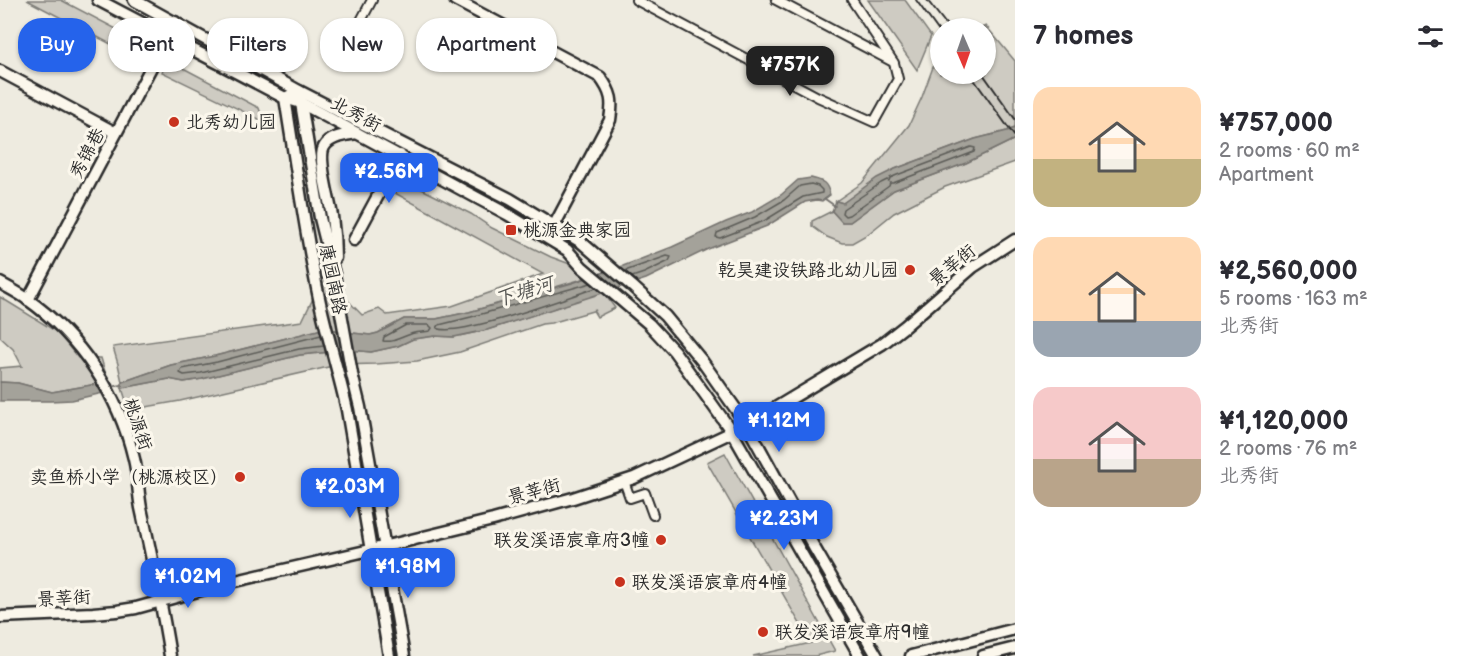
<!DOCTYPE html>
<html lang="en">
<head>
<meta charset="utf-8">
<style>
  body { margin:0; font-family:"Balsamiq Sans","LXGW WenKai TC",sans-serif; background:#f7f7f7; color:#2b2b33; height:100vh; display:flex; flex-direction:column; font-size:22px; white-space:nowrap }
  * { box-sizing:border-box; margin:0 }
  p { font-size:20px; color:#7c7c81 }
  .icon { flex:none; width:33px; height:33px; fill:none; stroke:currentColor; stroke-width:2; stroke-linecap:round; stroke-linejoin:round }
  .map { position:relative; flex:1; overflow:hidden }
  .side { display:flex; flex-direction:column; background:#fff; width:450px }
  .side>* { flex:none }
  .guide { position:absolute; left:18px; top:18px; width:570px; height:54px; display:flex; gap:12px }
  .needle { width:39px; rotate:178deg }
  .tools { position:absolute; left:930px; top:18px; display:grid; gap:12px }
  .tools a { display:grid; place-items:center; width:66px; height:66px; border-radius:50%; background:#fff; box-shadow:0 2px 4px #0004; font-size:30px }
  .price { position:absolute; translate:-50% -51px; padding:0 14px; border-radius:12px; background:#2563eb; color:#fff; font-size:20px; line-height:39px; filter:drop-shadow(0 2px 3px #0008) }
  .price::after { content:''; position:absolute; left:50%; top:36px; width:18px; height:14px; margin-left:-9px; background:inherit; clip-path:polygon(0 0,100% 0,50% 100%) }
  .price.on { background:#222; color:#fff }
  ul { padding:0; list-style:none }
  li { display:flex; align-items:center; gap:18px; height:150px; padding:0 18px }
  li span { display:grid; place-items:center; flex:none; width:168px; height:120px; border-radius:18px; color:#555 }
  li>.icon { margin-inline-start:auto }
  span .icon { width:72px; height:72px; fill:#fffc; stroke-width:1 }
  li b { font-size:26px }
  h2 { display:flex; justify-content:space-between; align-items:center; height:72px; padding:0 18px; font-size:26px }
  .pill { padding:0 21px; border-radius:24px; background:#fff; box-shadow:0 2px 4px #0004; font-size:21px; line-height:54px }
  .pill.on { background:#2563eb; color:#fff }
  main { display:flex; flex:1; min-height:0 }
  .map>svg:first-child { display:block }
  .green { fill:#cecbc2; stroke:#7c7b76; stroke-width:1.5 }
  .water { fill:#a4a29a; stroke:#74726e; stroke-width:1.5 }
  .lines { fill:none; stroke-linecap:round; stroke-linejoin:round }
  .shore { stroke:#5b5b57; stroke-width:1.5 }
  .stream { stroke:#74726e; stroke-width:2 }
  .street-casing { stroke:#2b2b2b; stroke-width:12 }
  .secondary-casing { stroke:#2b2b2b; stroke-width:15 }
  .street { stroke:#fbf7ec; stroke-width:8 }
  .secondary { stroke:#fbf7ec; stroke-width:10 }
  .rail { stroke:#2b2b2b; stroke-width:2 }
  .poi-dot { fill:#c8321e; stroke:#fbf7ec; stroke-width:2 }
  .labels { text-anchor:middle; stroke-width:6; stroke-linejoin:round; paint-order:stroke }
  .street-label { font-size:18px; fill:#2b2b2b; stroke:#fbf7ec }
  .poi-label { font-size:18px; fill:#2b2b2b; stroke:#fbf7ec; text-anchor:start }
  .water-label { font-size:20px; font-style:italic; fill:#555552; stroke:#fbf7ec }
</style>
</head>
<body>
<main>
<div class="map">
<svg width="1015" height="656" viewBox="0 0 1015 656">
  <rect width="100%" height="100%" fill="#eeebe0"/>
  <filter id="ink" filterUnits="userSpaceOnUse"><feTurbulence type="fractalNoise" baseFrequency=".0167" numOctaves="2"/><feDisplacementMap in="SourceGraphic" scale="12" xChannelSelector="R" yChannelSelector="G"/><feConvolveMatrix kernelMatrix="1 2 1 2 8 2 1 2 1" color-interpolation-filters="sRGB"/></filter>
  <g filter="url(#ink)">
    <g class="green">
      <path d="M27 0H61L143 43 147 51 143 61Z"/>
      <path d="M868 0H905L931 36 917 70Z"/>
      <path d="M986 26 1015 61V128L1007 131 975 139 895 169 843 203 836 201 862 183 909 125 922 97 936 59 940 56V74H986V28H981Z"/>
      <path d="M168 60 259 108 263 121 162 72Z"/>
      <path d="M1015 139V162L945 187 894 213 868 234 852 243H842L827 237 812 226V221L832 211 842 222H850L894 190 966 163Z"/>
      <path d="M403 182 410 183 471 214 492 228 551 257 570 264 586 278 469 312 436 319H404L378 333 370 335 344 332 326 328 215 356 171 365 122 382 118 364 113 347 302 321 324 276 362 315 379 309 387 315 452 306 543 274 393 192 398 184Z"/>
      <path d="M603 292 615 308 597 317 594 312 596 310 551 323 542 324 460 352 417 361 376 364 337 365 180 401 129 410 122 388 169 379 184 382 202 379 300 355 351 350 371 352 398 346 413 339 435 336 454 337 487 330Z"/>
      <path d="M0 297 57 332 78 358H101L108 382 52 392 18 383 0 382V368L22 366 13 349 0 337Z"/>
      <path d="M725 453 835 651 815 656H753L811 643 707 462Z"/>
    </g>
    <g class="water">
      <path d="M1015 128V139L966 163 894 190 850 222H842L832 211 836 201 843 203 877 178 895 169 975 139 1007 131Z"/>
      <path d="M811 178C823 181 827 182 830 195L822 201 817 200 805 202 767 226 708 249 646 279 487 330 454 337 435 336 413 339 398 346 371 352 351 350 300 355 202 379 184 382 169 379 122 388V382L171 365 215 356 326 328 344 332 370 335 378 333 404 319H436L469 312 572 283 623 266 672 247 726 222 752 212 781 195 798 180Z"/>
      <path d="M0 382 18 383 52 392 108 382 112 391 72 400 50 401H0Z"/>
    </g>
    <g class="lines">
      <g class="shore">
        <path d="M971 147 975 148 974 152 893 183H890L889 186 849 215 845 216 842 213 843 209 881 183 887 180 889 181 890 178 897 175Z"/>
        <path d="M811 184 818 186 822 190V193L803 197 764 221 720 238 716 237 717 233 755 217 784 200 800 186Z"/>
        <path d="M625 271 667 256 671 257 669 261 644 273 632 277"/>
        <path d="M591 283 471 317 439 325 437 328C456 339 570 296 596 288"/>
        <path d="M406 325H429L432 328 430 331C425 332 419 332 414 333 403 336 394 343 383 341L384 337Z"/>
        <path d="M321 335 217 362 182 369 180 373 184 375 201 373 299 349 324 346"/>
      </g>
      <g class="stream">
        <path d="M825 199 835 206"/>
        <path d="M110 387 122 385"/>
      </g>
      <defs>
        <g id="street">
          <path d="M636 0 818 97 874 122 898 79 894 63 852 0"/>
          <path d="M776 0 893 62"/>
          <path d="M341 58 372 0"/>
          <path d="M624 481 630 498 645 493 653 515"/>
        </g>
        <g id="secondary">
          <path d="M98 0 285 98 301 103 507 214 567 250 582 267 649 324 674 351 732 432 860 656"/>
          <path d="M134 0 299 91 510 199 581 242 632 286 665 316 702 361 747 425 815 549 877 656"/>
          <path d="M455 0 600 77C612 93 613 101 610 120L554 226"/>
          <path d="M0 71 116 133"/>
          <path d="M354 240 400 155"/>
          <path d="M335 258C335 244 334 230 332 216 330 201 317 159 324 147 330 136 346 135 357 133"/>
          <path d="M0 283C9 288 19 293 27 299 81 337 119 395 134 459 138 475 138 492 141 508 152 558 162 606 170 656"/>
          <path d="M28 300 175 22"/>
          <path d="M0 617 93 613 117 611 136 608 227 583 370 550 493 520 573 498 634 478 747 425 882 344 905 326 973 267 1015 240"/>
          <path d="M389 656 347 410C339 373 327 336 319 298 305 232 296 165 285 98L299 91 320 218 334 274 352 374 360 407 404 656"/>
          <path d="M911 656 1015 629"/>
          <path d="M983 656 1015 648"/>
        </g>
      </defs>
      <use href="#street" class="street-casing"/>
      <use href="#secondary" class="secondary-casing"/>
      <use href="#street" class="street"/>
      <use href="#secondary" class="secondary"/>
      <g class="rail">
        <path d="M916 0 940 33"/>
        <path d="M927 0 949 28"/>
        <path d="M970 74 1015 137"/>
        <path d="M983 74 1015 119"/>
      </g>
    </g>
  </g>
  <g class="poi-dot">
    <circle cx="174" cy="122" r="6"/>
    <rect x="505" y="224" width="12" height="12" rx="3"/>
    <circle cx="910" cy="270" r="6"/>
    <circle cx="240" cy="477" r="6"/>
    <circle cx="661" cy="540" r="6"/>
    <circle cx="620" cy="582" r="6"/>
    <circle cx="763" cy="632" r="6"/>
  </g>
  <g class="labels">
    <g class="street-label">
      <text transform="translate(356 114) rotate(28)" y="6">北秀街</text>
      <text transform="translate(87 153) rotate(-62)" y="6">秀锦巷</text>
      <text transform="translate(952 265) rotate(-39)" y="6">景莘街</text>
      <text transform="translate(333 279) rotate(78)" y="6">康园南路</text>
      <text transform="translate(138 424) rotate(71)" y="6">桃源街</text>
      <text transform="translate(534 491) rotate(-15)" y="6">景莘街</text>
      <text transform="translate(64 598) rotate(-3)" y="6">景莘街</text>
    </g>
    <g class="poi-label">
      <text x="186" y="128">北秀幼儿园</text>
      <text x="523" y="236">桃源金典家园</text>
      <text x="898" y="276" text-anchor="end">乾昊建设铁路北幼儿园</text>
      <text x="228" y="483" text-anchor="end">卖鱼桥小学（桃源校区）</text>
      <text x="649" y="546" text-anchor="end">联发溪语宸章府3幢</text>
      <text x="632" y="588">联发溪语宸章府4幢</text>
      <text x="775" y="638">联发溪语宸章府9幢</text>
    </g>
    <g class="water-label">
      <text transform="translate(524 291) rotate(-17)" y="7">下塘河</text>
    </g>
  </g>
</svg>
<div class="tools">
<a><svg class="needle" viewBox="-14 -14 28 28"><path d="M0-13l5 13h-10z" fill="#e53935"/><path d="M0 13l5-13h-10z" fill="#7c7c81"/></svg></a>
</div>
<b class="price on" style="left:790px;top:97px">¥757K</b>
<b class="price" style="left:389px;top:204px">¥2.56M</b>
<b class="price" style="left:779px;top:453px">¥1.12M</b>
<b class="price" style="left:350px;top:519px">¥2.03M</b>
<b class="price" style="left:784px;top:551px">¥2.23M</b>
<b class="price" style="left:408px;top:599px">¥1.98M</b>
<b class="price" style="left:188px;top:609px">¥1.02M</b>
<div class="guide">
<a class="pill on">Buy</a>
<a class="pill">Rent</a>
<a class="pill">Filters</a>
<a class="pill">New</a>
<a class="pill">Apartment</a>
</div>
</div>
<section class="side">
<h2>7 homes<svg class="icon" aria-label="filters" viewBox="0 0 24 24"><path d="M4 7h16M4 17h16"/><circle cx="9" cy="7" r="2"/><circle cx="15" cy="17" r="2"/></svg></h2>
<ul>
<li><span style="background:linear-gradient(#ffd9b3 60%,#c2b280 0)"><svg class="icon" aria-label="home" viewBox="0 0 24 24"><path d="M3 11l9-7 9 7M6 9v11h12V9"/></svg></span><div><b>¥757,000</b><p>2 rooms · 60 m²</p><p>Apartment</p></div></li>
<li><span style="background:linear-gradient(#ffd9b3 70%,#9aa5b1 0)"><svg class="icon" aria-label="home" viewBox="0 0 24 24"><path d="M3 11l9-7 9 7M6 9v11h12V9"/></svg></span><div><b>¥2,560,000</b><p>5 rooms · 163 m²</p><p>北秀街</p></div></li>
<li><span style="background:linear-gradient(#f6c9c9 60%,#b9a48a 0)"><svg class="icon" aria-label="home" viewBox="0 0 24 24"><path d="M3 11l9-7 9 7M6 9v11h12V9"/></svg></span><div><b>¥1,120,000</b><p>2 rooms · 76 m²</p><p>北秀街</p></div></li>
</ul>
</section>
</main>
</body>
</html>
